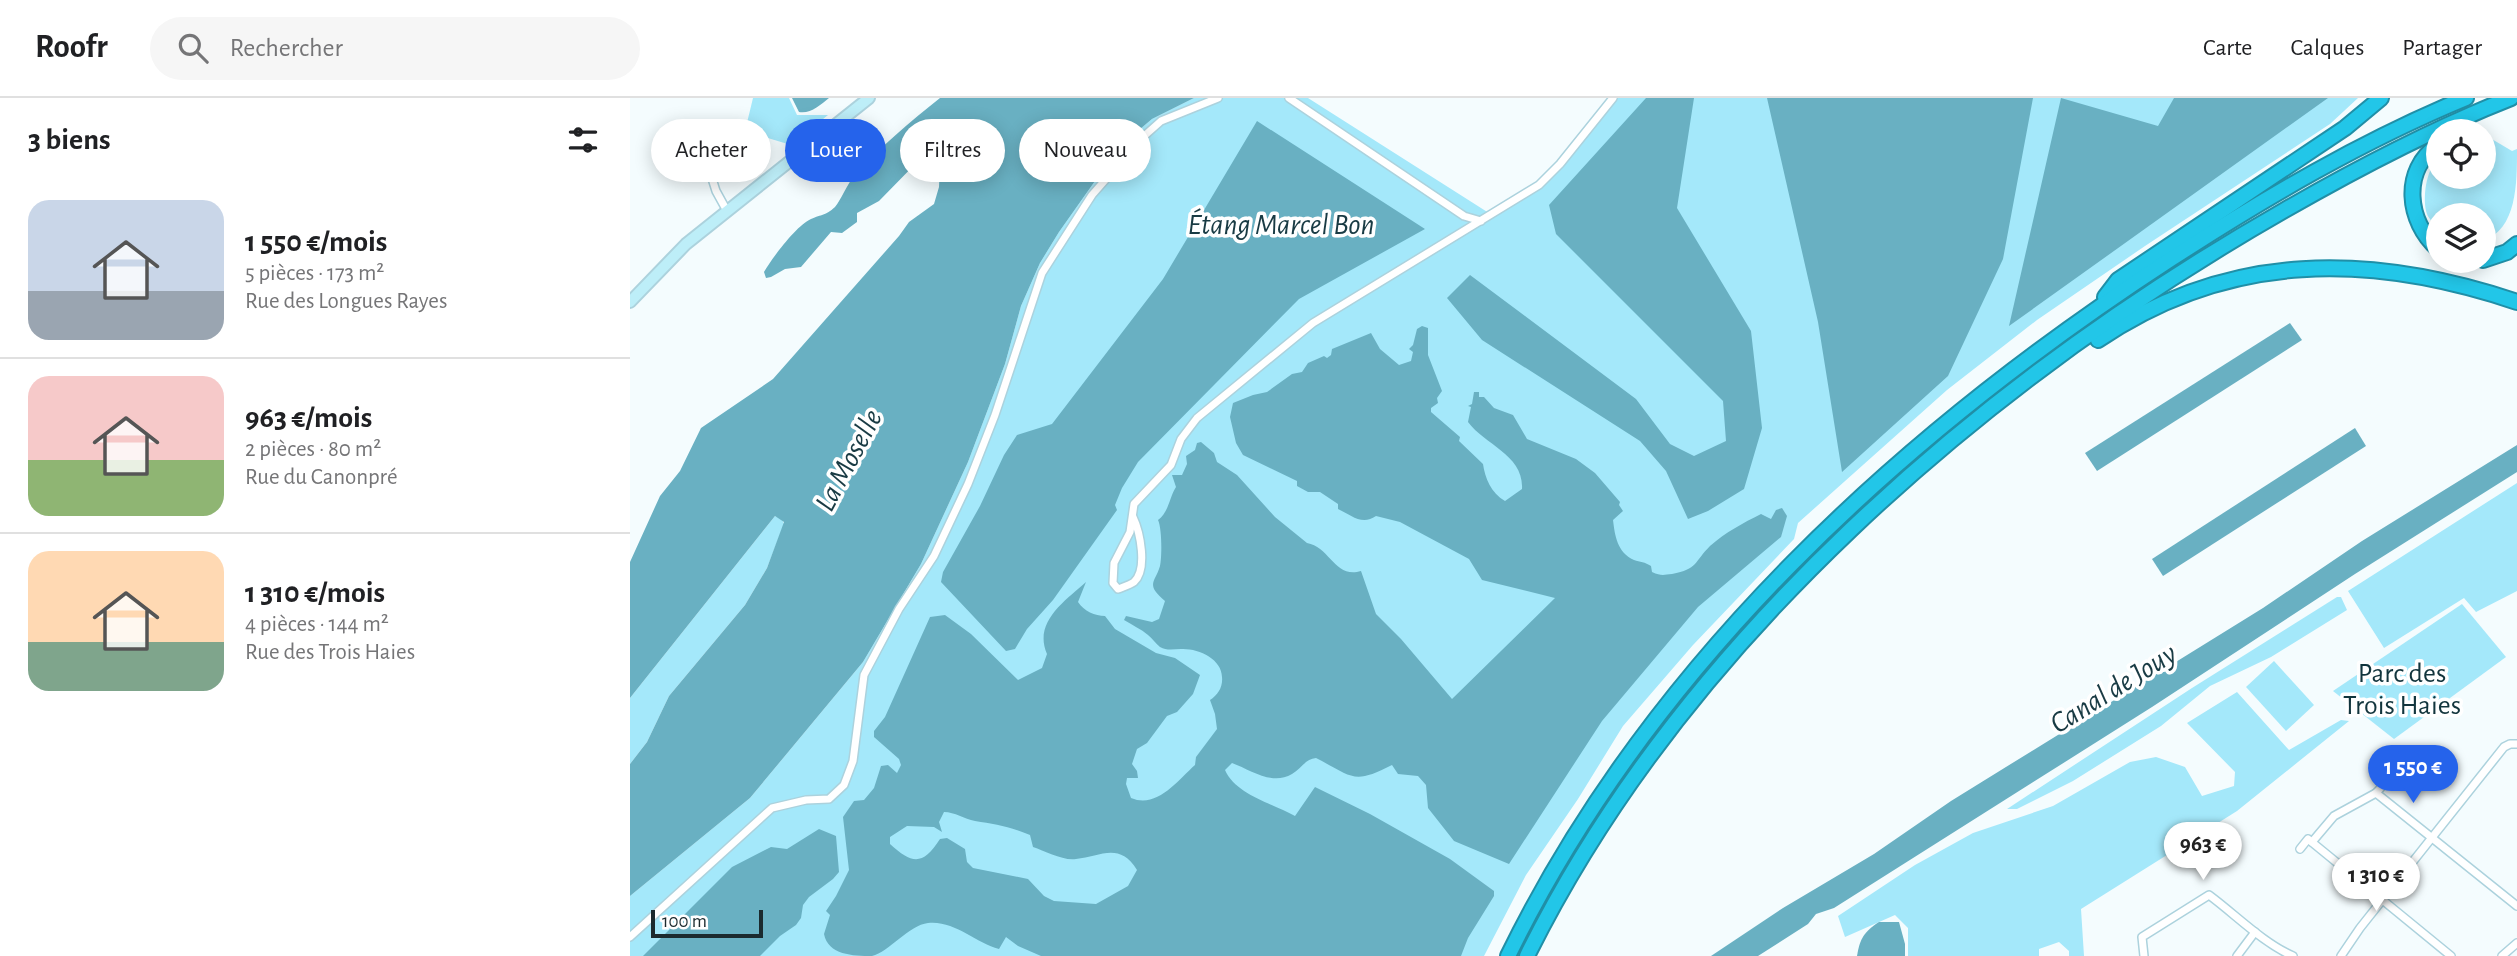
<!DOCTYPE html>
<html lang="fr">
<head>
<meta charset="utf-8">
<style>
  body { margin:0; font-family:"Alegreya Sans",sans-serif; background:#f6f6f6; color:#202124; height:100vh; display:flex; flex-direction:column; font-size:26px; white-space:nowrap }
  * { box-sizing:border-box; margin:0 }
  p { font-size:23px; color:#757577 }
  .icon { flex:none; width:38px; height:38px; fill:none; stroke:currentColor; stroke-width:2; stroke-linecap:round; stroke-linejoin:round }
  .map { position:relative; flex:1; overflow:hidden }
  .side { display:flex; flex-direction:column; background:#fff; width:630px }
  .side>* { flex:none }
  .hud { position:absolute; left:21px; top:21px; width:665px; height:63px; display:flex; gap:14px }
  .tools { position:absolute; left:1796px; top:21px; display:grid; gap:14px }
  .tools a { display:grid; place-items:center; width:70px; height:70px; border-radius:50%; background:#fff; box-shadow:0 4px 18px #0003; font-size:35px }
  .scale { position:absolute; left:21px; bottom:18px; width:112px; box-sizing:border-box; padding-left:7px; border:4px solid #1b2a2e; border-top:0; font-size:19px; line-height:24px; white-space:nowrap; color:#1b2a2e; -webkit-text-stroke:5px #fff; paint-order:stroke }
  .price { position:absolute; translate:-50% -60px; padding:0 16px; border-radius:24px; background:#fff; color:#222; font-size:23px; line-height:46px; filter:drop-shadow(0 2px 4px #0008) }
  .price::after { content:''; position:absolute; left:50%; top:42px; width:21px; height:16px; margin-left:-10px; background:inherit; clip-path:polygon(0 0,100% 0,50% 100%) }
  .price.on { background:#2563eb; color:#fff }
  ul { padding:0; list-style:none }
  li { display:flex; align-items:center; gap:21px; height:175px; padding:0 28px }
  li+li { border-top:2px solid #e0e0e0 }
  li span { display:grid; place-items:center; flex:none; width:196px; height:140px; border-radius:21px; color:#555 }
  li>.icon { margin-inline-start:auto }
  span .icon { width:84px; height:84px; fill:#fffc; stroke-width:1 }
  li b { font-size:30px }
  h2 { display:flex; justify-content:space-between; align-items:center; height:84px; padding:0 28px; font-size:30px }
  .chip { padding:0 24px; border-radius:32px; background:#fff; box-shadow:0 4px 18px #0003; font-size:24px; line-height:63px }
  .chip.on { background:#2563eb; color:#fff }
  header { display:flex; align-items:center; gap:42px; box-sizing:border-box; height:98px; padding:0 35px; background:#fff; border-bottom:2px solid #e0e0e0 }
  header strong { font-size:33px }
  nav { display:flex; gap:38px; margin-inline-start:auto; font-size:24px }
  .search { width:490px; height:63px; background:#f6f6f6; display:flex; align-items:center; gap:18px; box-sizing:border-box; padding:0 24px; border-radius:38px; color:#757577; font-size:26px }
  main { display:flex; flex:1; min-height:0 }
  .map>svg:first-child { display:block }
  .green { fill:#a4e8fa }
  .water { fill:#69b0c2; fill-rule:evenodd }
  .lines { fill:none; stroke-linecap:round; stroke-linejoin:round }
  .minor-casing { stroke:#acd2dd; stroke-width:10 }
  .secondary-casing { stroke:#acd2dd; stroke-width:14 }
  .motorway-casing { stroke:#208fa7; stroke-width:18 }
  .minor { stroke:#fff; stroke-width:7 }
  .secondary { stroke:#bdeef8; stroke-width:10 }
  .motorway { stroke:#22c6e8; stroke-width:14 }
  .labels { text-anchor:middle; stroke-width:7; stroke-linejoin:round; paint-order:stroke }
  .park-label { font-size:28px; fill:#12353d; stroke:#fff }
  .water-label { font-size:30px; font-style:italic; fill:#193b44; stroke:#fff }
</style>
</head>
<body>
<header>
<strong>Roofr</strong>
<div class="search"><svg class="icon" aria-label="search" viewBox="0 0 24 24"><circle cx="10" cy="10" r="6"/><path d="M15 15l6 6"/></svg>Rechercher</div>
<nav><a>Carte</a><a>Calques</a><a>Partager</a></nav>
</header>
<main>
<section class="side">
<h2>3 biens<svg class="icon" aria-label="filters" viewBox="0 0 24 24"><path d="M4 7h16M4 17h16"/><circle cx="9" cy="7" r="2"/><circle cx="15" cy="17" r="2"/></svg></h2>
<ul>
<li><span style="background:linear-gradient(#c9d6e8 65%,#9aa5b1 0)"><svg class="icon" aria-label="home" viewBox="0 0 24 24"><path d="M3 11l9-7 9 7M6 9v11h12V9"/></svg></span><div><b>1 550 €/mois</b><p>5 pièces · 173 m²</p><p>Rue des Longues Rayes</p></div></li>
<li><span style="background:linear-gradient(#f6c9c9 60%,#8fb573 0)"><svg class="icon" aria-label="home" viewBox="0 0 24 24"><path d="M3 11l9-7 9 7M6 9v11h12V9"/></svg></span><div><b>963 €/mois</b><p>2 pièces · 80 m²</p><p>Rue du Canonpré</p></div></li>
<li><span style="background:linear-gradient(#ffd9b3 65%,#7fa58c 0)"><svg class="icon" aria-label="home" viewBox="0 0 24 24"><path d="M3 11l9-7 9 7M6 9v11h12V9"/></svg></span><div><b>1 310 €/mois</b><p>4 pièces · 144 m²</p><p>Rue des Trois Haies</p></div></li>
</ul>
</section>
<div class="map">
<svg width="1887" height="858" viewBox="0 0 1887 858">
  <rect width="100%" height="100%" fill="#f4fcfe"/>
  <g class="green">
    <path d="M123 0H159L167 17H198L161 47 115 33Z"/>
    <path d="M564 0H678L862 117 909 87 983 0H1728L1700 26 1515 148 1407 222 1317 292 1168 425 1164 441 1063 547 993 628 948 701 896 777 854 858H0V798L120 700 233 564 291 466 338 364 375 266 391 208 410 165 429 134 470 76 503 37 522 21Z"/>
    <path d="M1855 37 1882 53 1887 51C1887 86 1887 131 1853 143V117H1808V130C1805 126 1798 120 1797 116 1792 102 1796 70 1808 62V79H1853Z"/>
    <path d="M1887 385V493L1846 514 1834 500 1754 550 1718 493Z"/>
    <path d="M145 418 152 421 154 426 137 470 115 507 39 598 17 644 0 666V600Z"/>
    <path d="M1707 499H1711L1717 512 1641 559 1580 588 1531 628 1443 683 1387 711H1377L1562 590Z"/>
    <path d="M1832 506 1876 559 1764 641 1703 593Z"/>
    <path d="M1644 563 1684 607 1656 633 1616 589Z"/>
    <path d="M1607 594 1659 652 1711 622 1719 623 1607 713 1451 811 1454 858H1439V853L1429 844 1409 851V858H1278V830L1265 817 1215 839 1208 818 1285 767 1343 735 1423 708 1500 664 1526 659 1555 669 1572 698 1604 688 1605 674 1557 625Z"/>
  </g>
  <g class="water">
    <path d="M162 0H199C190 7 181 16 169 14Z"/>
    <path d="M310 0H564L522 21 503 37 470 76 429 134 410 165 391 208 375 266 338 364 291 466 233 564 120 700 0 798V666L17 644 39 598 115 507 137 470 154 424 145 418 0 600V464L30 398 50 373 71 330 143 281 269 138 279 124 304 106 309 89 310 65 296 55 249 103 227 115V124L212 135 201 134 171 169 155 171 141 179 136 180 134 174C142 160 167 127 181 121 192 116 195 118 205 109 211 102 217 86 225 77 251 48 280 24 310 0Z"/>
    <path d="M1016 0H1064L1047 110 1121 233 1132 330 1114 391 1078 413 1058 421 1036 373 1010 343 852 242 817 200 840 177 1006 301 1040 346 1064 358 1096 343 1093 303 926 136 919 107Z"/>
    <path d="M1137 0H1403L1373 161 1318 278 1212 374 1188 224Z"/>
    <path d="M1431 0 1528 28 1544 0H1698L1379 228Z"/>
    <path d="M627 23 795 131 669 201 508 364 492 390 485 407 487 412 423 502 397 531 385 551 376 553 311 484 313 474 350 408 374 357 387 337 422 326 533 181Z"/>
    <path d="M1660 225 1672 242 1467 373 1455 355Z"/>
    <path d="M792 228 798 230V257L812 293 807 300 808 305 801 310V314L830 339 829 343 853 366C855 380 861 395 875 403L892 391C894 357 855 347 838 324L841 309 838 308 842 306 844 294H849V299H854L864 310 883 317 897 341 946 361 965 375 990 404 989 407 993 413 983 422C985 438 987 454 1004 462 1010 464 1015 464 1021 468L1022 474C1031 478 1033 477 1042 476 1068 471 1064 464 1080 448 1096 434 1113 425 1131 416L1141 421 1146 412 1152 410 1157 418 1151 439 1068 509 972 623 879 766 824 743 798 710 796 687 788 678 768 676 762 667C723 687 723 679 686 660 675 661 671 671 662 676 642 688 621 672 602 665L595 672C606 697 642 705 665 718L685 689 740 716 820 761 864 793V798L838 840 831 858H411L388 848 376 839 369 851C346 845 324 822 298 825 279 827 259 854 242 858 223 858 198 857 194 836L200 817 196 813 206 798 219 772 213 719 224 703 234 702 244 690 251 668 258 667 267 675 271 667 269 661 244 639V633L255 619 300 519 315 517 341 536 388 582 412 570 417 556C403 524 435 503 456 484L448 504C454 513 465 518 475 518L485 531 526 555 545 560 570 577 563 596 547 614 537 618 517 645 507 651 502 666 507 673 508 680H497L496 686 501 700C527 711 547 683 565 667L566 659 587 631 585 616 580 602C588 597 593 589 592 579 592 561 568 550 551 551 544 551 537 553 530 549 526 546 522 540 518 537 511 531 502 527 494 522L496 518 522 524 529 521 535 503C515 486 525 485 530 468 532 459 532 430 528 422 539 414 539 400 546 389L542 377H552L557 366 556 358 565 352 567 345 571 344 584 355 587 364 607 377 645 419 677 445C700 449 705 481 731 473L746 516 771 541 822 601 925 500 852 482 839 461 770 424 746 418C732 428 721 417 708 411V406L690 394H678L667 388V383L613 357 606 345 600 319 603 305 623 297 637 294 662 276 672 274 678 265 694 258 697 260 701 257 702 251 741 235 750 251 769 267 781 263 783 254 779 251 783 247 787 231ZM314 714C325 714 334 721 345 723 365 726 381 729 400 737L403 749C415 753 433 763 446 761 470 759 489 743 507 772L498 788 466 806 424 803 414 798 398 781 343 770 337 764 335 751 317 740 310 741C293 767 283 767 260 746V739L277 728 304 729 312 734 309 724Z"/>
    <path d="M1725 330 1736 348 1533 478 1522 461Z"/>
    <path d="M1887 347V374L1725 476 1522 609 1204 810 1186 816 1178 826 1128 858H1081L1153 810 1244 756 1321 703 1633 510 1732 443Z"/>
    <path d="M189 731 206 738 209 774 203 781 179 799 173 807 171 820 166 827 150 838 130 858H13L102 769 141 749 157 751Z"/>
    <path d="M1249 824H1269L1275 846V858H1227C1230 840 1234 834 1249 824Z"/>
  </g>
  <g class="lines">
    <defs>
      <g id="minor">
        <path d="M659 0 834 118 851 123"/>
        <path d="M79 71 86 93 97 113"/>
        <path d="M503 419C510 434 518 471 504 484 500 487 493 489 488 491L483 485 484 465 500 434 504 406 541 367 551 341 567 320 683 225 909 87 930 66 983 0"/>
        <path d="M1746 695 1887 808"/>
        <path d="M1682 744 1704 718 1746 695 1755 685"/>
        <path d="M1670 751 1678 741 1821 858"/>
        <path d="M0 839 142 710 176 702 199 701 214 687 223 663 234 577 269 511 304 458 338 386 365 317 412 175 462 97 513 39 531 23 588 0"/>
        <path d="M1514 858 1512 839 1579 797C1606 817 1633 845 1663 858"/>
        <path d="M1607 858 1625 834"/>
        <path d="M1711 858 1730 830 1874 649 1880 646H1887"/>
        <path d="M1872 858 1887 845"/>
      </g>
      <path id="secondary" d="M0 204 56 146 239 0"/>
      <g id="motorway">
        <path d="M1808 47C1771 72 1777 124 1808 151"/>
        <path d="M1853 162 1877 154 1887 146"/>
        <path d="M1475 199 1488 182 1715 30 1751 0"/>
        <path d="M1468 242C1599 153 1741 155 1887 204"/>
        <path d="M878 858C1021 565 1272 336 1541 161 1635 100 1732 43 1836 0"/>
        <path d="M897 858C1053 543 1352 285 1653 113 1726 71 1802 31 1881 0"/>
      </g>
    </defs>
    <use href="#minor" class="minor-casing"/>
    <use href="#secondary" class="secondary-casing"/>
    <use href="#motorway" class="motorway-casing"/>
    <use href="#minor" class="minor"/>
    <use href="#secondary" class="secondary"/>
    <use href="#motorway" class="motorway"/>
  </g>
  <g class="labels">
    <g class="park-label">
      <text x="1772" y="584">Parc des<tspan x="1772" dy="32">Trois Haies</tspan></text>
    </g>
    <g class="water-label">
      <text x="651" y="136">Étang Marcel Bon</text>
      <text transform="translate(218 362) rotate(-62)" y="10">La Moselle</text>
      <text transform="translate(1483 590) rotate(-32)" y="10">Canal de Jouy</text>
    </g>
  </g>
</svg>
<div class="tools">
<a><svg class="icon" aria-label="locate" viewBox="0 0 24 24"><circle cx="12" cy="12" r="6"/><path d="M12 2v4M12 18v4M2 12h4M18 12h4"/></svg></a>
<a><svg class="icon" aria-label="layers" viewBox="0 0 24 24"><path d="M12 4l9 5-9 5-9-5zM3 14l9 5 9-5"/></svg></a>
</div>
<div class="scale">100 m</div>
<b class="price on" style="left:1783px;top:707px">1 550 €</b>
<b class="price" style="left:1573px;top:784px">963 €</b>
<b class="price" style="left:1746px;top:815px">1 310 €</b>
<div class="hud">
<a class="chip">Acheter</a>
<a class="chip on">Louer</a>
<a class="chip">Filtres</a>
<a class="chip">Nouveau</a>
</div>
</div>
</main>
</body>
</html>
